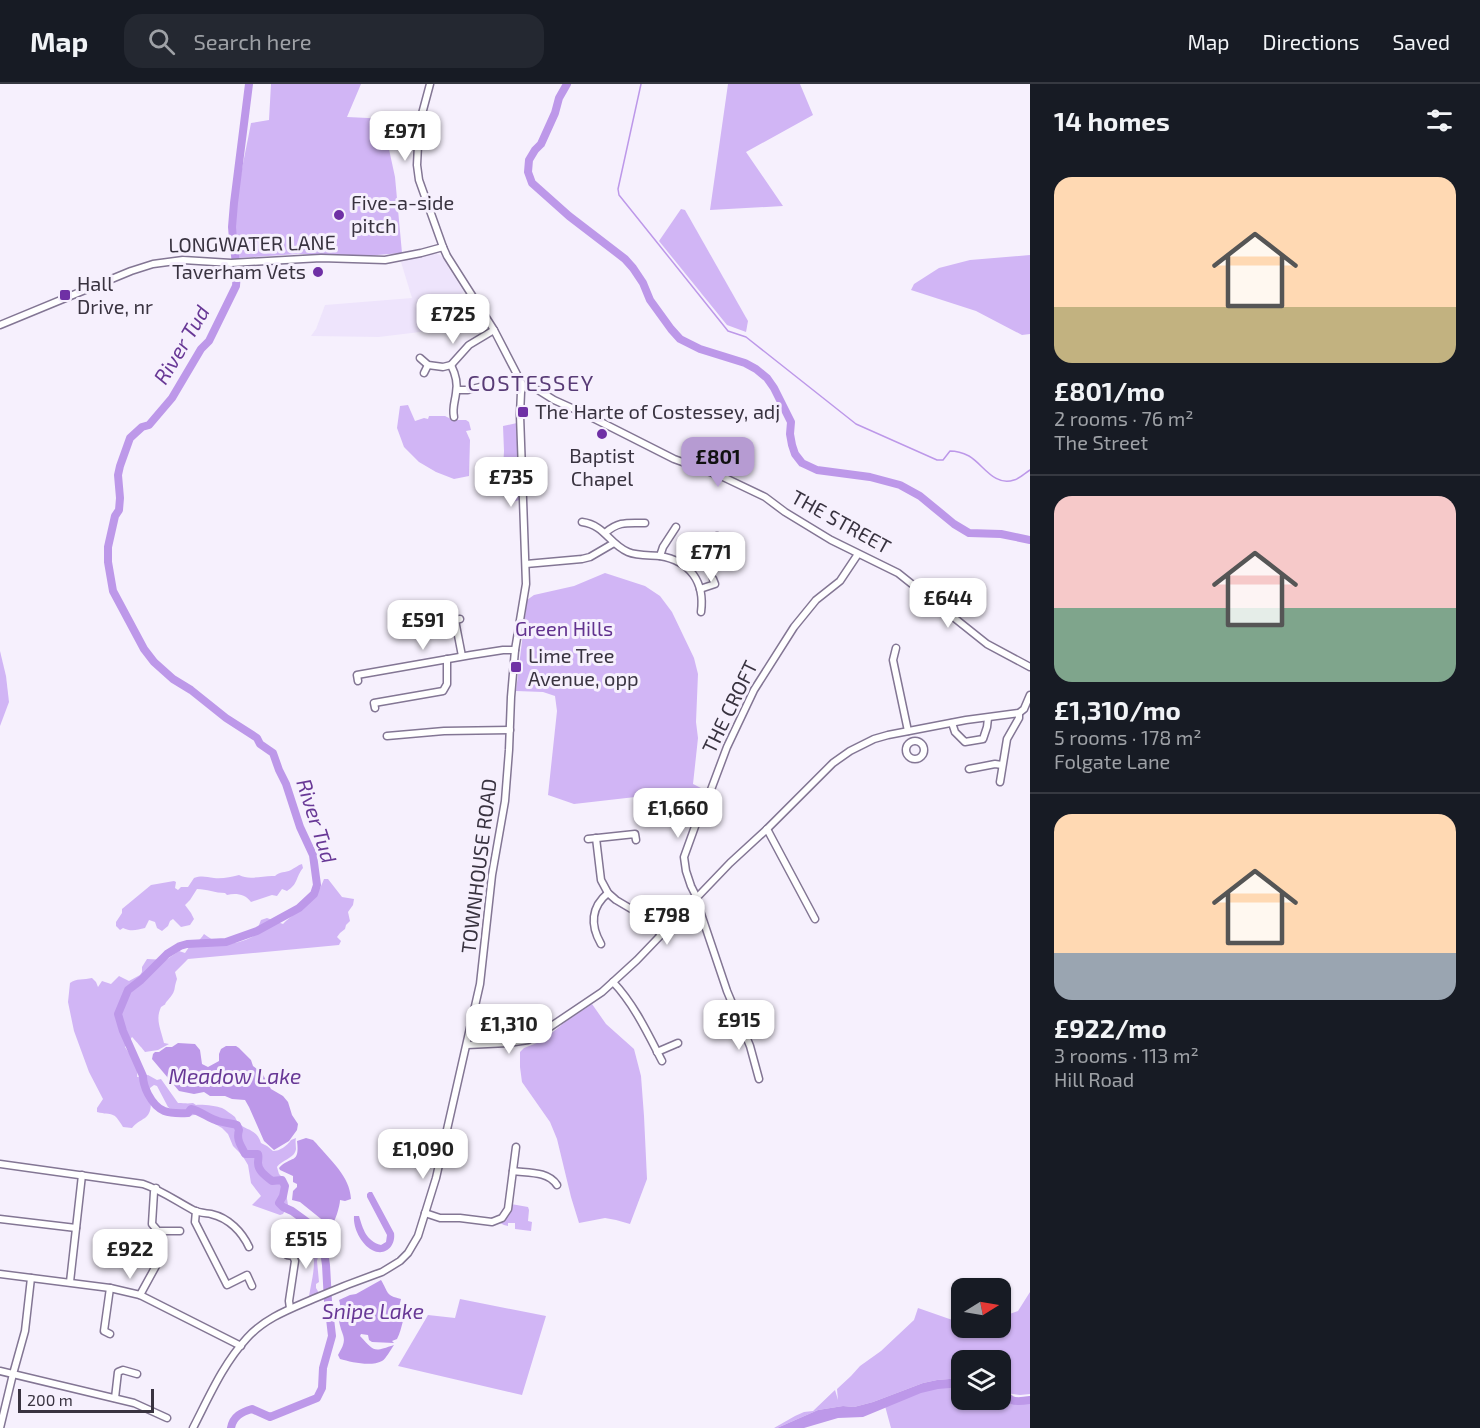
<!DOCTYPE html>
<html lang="en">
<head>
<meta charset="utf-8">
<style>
  body { margin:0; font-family:"Exo 2",sans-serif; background:#242831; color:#f1f3f6; height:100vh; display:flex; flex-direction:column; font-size:22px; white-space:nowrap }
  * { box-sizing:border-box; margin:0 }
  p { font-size:20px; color:#9ea1a6 }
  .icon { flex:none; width:33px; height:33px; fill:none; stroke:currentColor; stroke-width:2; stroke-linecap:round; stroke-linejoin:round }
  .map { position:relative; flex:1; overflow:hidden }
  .side { display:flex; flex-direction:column; background:#171b24; width:450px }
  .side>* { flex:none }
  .needle { width:39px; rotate:79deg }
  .buttons { position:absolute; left:951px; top:1194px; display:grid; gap:12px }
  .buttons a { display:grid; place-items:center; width:60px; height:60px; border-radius:12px; background:#171b24; box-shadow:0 2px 4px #0004; font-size:30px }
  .scale { position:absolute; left:18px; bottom:15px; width:136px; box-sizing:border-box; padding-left:6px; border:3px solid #393340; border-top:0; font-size:16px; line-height:21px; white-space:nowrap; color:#393340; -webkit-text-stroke:4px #f6f0fd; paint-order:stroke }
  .price { position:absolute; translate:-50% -51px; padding:0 14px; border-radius:12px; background:#fff; color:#222; font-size:20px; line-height:39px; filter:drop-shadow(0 2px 3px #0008) }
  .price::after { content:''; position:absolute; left:50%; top:36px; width:18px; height:14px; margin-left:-9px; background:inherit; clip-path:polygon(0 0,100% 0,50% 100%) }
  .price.current { background:#b69bd2; color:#111 }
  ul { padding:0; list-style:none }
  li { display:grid; align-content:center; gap:12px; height:318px; padding:0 24px }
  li+li { border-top:2px solid #363941 }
  li span { display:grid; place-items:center; height:186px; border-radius:18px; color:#555 }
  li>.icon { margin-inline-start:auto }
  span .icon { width:108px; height:108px; fill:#fffc; stroke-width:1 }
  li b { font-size:26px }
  h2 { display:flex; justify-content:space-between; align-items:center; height:72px; padding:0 24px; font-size:26px }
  header { display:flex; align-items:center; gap:36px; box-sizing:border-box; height:84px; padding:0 30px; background:#171b24; border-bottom:2px solid #363941 }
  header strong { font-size:28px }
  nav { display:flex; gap:33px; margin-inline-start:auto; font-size:21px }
  .search { width:420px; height:54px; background:#242831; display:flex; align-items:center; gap:15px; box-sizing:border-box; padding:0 21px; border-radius:18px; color:#9ea1a6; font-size:22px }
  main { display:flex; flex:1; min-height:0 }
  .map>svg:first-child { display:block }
  .built { fill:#eee4fc }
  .green { fill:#d1b5f5 }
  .water { fill:#bd98e9 }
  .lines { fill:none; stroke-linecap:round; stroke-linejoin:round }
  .stream { stroke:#bd98e9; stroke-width:1.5 }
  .river { stroke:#bd98e9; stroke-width:8 }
  .minor-casing { stroke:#837694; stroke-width:9 }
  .minor { stroke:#fff; stroke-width:6 }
  .poi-dot { fill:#6f30a5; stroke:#f6f0fd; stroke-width:2 }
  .labels { text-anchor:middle; stroke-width:6; stroke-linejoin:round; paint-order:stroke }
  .poi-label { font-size:20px; fill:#393340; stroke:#f6f0fd; text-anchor:start }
  .street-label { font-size:20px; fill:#393340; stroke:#f6f0fd }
  .park-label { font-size:20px; fill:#61318e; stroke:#f6f0fd }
  .water-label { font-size:21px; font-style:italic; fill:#683896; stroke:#f6f0fd }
  .quarter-label { font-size:22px; letter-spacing:1.5px; fill:#583b76; stroke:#f6f0fd }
</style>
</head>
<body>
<header>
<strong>Map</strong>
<div class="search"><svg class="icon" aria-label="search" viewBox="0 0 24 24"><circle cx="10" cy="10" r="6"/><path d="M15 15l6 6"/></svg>Search here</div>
<nav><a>Map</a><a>Directions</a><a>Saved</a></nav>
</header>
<main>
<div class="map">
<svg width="1030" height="1344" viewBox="0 0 1030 1344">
  <rect width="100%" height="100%" fill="#f6f0fd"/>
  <path class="built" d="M431 169 438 170 442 172 448 181V183L449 184 464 208 444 220V222L452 244 379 253 311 252 316 245 325 221 412 214 401 178Z"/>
  <g class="green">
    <path d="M271 0H361L347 33 389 35 387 56 395 93 402 169 365 172 298 170 237 174C230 129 243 83 251 39L269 36Z"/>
    <path d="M728 0H800L813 31 746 68 783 122 710 126Z"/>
    <path d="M681 125 685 126 748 237 746 248 727 241 659 157Z"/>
    <path d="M1030 171V250L1022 251 976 227 911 206 914 200 939 184 970 176Z"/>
    <path d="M408 321 415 337 424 334 428 335 429 332H445L451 335 456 334V336H466L469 338 471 346 466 347 470 356 469 392 454 395 436 388 419 378 404 363 397 344 400 322Z"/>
    <path d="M517 339 519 416 513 418 507 414 504 408 502 401 504 367 503 342Z"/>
    <path d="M605 489 645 502 660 512 672 528 694 574 698 590 696 638 698 654 693 700 709 708 704 713 644 712 574 720 548 711 557 627 555 612 543 608 516 607 527 516 534 511 574 502Z"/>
    <path d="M0 567 6 592 9 618 0 642Z"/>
    <path d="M302 780 303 784C295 794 299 799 287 807L282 805 277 812 272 811 251 818C245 810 236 809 227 811L225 809C215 809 207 805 197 805L190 816 185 821 191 829 194 835 190 841 181 843 173 835 170 837 168 842 162 847 157 844 155 838 149 836 145 844C137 846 131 848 123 844L120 846 116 842V838L122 829V825L151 801 174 797 176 798 175 804 178 806 181 803H188L194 794C202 791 206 793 214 794 222 795 231 793 239 791 250 797 263 791 275 792 280 787 285 789 291 786 295 784 298 781 302 780Z"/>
    <path d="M324 795H328L342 813 354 815 353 821 348 828 350 837 346 841 345 845 340 849 337 853 341 857 339 861 188 875 175 888 177 895C173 906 177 906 168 916 162 923 169 918 161 923 155 936 161 945 164 959L169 960 158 966 145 968C144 966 133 954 132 953L125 963 138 983 137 993 148 991 157 996 161 995 178 1019C184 1019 187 1020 193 1019L196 1021C201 1020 217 1022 222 1024 226 1026 231 1030 235 1033 241 1048 256 1042 261 1059L267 1062 273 1067C280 1067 287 1062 291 1056L296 1054C295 1058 296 1061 296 1065 295 1074 282 1076 277 1083L279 1090 286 1097 285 1102 288 1121 283 1130 280 1131 252 1121 261 1112 251 1099 248 1081 242 1071 233 1062 228 1050 222 1044 215 1040 210 1032 206 1029 182 1033 168 1023 157 1002 154 1001 150 1004C150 1014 154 1027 145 1034 140 1037 136 1039 132 1044L123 1043C113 1026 113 1032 97 1028V1024L103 1015 89 988 74 947 68 918 70 899C76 894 84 896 92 894L96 898 98 903 102 897 111 900 119 892 129 897 140 891 142 888V883L147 875 166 876 179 867 185 869 189 863C195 861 200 856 204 850 208 853 213 856 217 858 226 863 247 857 255 851L261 836 267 834 283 840C299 824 316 818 324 795Z"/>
    <path d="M592 920 606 940 634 965 641 992 644 1032 647 1095 630 1140 616 1136 605 1134 579 1139 571 1113 557 1055 550 1038 522 998 520 983V968L524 964 542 957 565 938Z"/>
    <path d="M511 1120 528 1123 529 1126 528 1137 532 1138 531 1147 515 1145V1139H508V1142L504 1141 500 1139 509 1129Z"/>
    <path d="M281 1136 289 1137 291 1140C310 1143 312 1149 321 1163L317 1177 319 1198 316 1200V1204L319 1209 309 1213C311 1197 322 1164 303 1156 296 1153 287 1153 279 1152L278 1148Z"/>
    <path d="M1030 1208V1310L1020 1311 1006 1309 1007 1312 1030 1316V1344H891L885 1322 920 1307 961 1296 962 1316H1000V1276H962L961 1294 937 1296 923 1299 873 1318 854 1323 843 1322 818 1326 777 1344H774L795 1332 804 1328 813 1327 835 1306 838 1316 837 1305 851 1292 860 1282 881 1267 914 1236 918 1224 961 1239 962 1244H1000L1001 1233 1018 1227Z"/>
    <path d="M460 1215 546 1232 522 1311 398 1282 428 1231 455 1234Z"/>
  </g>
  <g class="water">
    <path d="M178 959 195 960 200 966 202 980 208 983 219 977V970L221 965 226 962H236L239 964 251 976 253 982 262 989 271 1005 283 1012 288 1018 292 1031 298 1040 297 1046 289 1057 274 1066 264 1057 249 1023 245 1016 232 1015 225 1012H210L204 1008 194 1010 179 1007 152 975 153 970 155 968H159L166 963H172Z"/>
    <path d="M306 1054 313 1056 316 1059C330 1076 350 1092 351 1115L345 1117 340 1116C340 1122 335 1138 331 1143L300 1118 292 1116 293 1107 297 1103V1100L293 1098V1092L280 1086 279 1084C291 1071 300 1081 297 1057Z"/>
    <path d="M369 1108H372L394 1149C396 1162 385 1173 372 1166 361 1160 353 1144 354 1132H359C363 1145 366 1157 381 1161L386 1158 387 1151 367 1113V1110Z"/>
    <path d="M381 1196C389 1209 385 1211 401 1215L399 1223 410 1225C408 1230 405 1232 403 1237 401 1244 400 1249 397 1255L392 1257 394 1259 372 1258 369 1256 368 1251 361 1250 360 1252C375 1268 373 1268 394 1261 391 1265 386 1275 382 1277 371 1283 351 1278 340 1275L338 1271C349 1253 342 1254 339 1237 338 1229 342 1224 339 1216L350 1211 356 1210Z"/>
    <path d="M961 1294V1303L938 1305 921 1309 863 1333 838 1334 804 1344H777L818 1326 843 1322 854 1323 873 1318 923 1299 937 1296Z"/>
  </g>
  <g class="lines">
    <path class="stream" d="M641 0 618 105 619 111 728 247 746 253 856 340 937 376H943L950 367C957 367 963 369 969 372 983 380 994 403 1014 396 1019 395 1025 389 1030 386"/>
    <g class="river">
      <path d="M567 0 559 14 555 29 541 60 535 66 529 76 528 88 532 99 569 132 625 175 633 184 643 199 650 216 671 245 680 255 700 265 745 279 756 285 767 294 774 304 791 338 790 350 792 361 795 370 802 379 817 386 870 393 900 401 920 412 954 440 969 449 1001 450 1030 456"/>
      <path d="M1000 1302C1010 1318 1012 1319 1030 1316"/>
      <path d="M231 1344C233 1332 242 1328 252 1325L270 1333 317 1314 322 1304 323 1284 332 1252 328 1217 326 1181 324 1168 327 1161 321 1148 292 1127 283 1123 279 1119 283 1112 285 1102 282 1096 272 1097C266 1092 258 1087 258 1079 258 1076 259 1073 258 1070H245C241 1061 236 1056 239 1046L237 1041C231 1039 225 1039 218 1037 209 1035 201 1027 191 1025L188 1029C168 1030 158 1029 148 1010 145 1004 143 999 143 992L123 947 118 930 128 906 141 896 167 870 180 862 187 860 226 858 257 847 299 824 314 810 317 801 313 771 300 743 286 700 279 686 273 669 260 660 257 654 226 634 191 606 173 595 154 578 144 565 113 507 108 478V463L115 432 119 426 120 414 118 391 120 382 130 354 142 343 149 341 172 314 201 265 209 257 236 202 237 188 233 155 232 143 234 119 249 0"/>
    </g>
    <defs>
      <g id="minor">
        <path d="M430 0 419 41 417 81 419 96 443 163 447 172 494 246 523 302"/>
        <path d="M0 241 131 187 153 180 183 176 231 179 321 174 385 176 421 169 443 163"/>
        <path d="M420 274 428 281 443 283 451 281 469 261 494 246"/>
        <path d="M451 281C455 289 458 300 456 309 455 318 452 324 454 333"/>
        <path d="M424 289 428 281"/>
        <path d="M523 302 538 306 554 316 585 330 674 375 721 392 765 413 785 428 831 456 898 489 987 560 1030 583"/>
        <path d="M457 306H468L480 303"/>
        <path d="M582 438C605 441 609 460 628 468 637 472 650 471 660 472 690 477 705 498 701 528"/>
        <path d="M605 449C619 437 627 439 645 439"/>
        <path d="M660 472 663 463 676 443"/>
        <path d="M526 480 582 475 590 473 614 459"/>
        <path d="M686 482 695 471 719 457 717 452"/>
        <path d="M700 505 715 500 713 495"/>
        <path d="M460 535 455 536 462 572"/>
        <path d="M896 564 893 576 908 647"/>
        <path d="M358 597 357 591 471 571 503 566H515"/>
        <path d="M375 624 374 619 443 607 447 600V575"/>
        <path d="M952 639 955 648 965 658 983 655 987 643 988 634"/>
        <path d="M387 652 444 647 510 646"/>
        <circle cx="915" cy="666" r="9"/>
        <path d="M969 685 995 680 1002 681"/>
        <path d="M1000 698 1007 655 1019 634V629"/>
        <path d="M767 745 815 835"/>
        <path d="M596 754 601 796 608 809 616 816 638 829 661 850"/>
        <path d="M588 755 635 750 636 756"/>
        <path d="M697 814 691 802 686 787 684 773 697 737 709 711 727 663 754 606 794 543 816 516 840 497 858 470"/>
        <path d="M694 816 698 821 727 907 750 962 759 995"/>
        <path d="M601 860C590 841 591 823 608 809"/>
        <path d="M613 898C634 920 648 950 662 977"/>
        <path d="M467 961 508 959 528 956 547 945 602 908 637 876 730 779 767 745 833 679 850 667 874 655 888 651 966 636 1019 629 1024 625 1030 611"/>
        <path d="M657 968 678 959"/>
        <path d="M0 1080 143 1100C161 1106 176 1117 193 1126 199 1129 205 1129 211 1130 229 1134 242 1148 249 1163"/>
        <path d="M513 1087C528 1089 548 1087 557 1101"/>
        <path d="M156 1104 154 1108 152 1140 158 1147H180"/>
        <path d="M196 1127 195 1138 227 1201 247 1191 252 1202"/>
        <path d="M425 1129 440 1134H460L492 1138 502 1134 508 1125 516 1063"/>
        <path d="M0 1135 76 1144"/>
        <path d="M287 1171 293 1172 295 1177 289 1217 290 1224"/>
        <path d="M0 1190 110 1204 140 1211 241 1262"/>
        <path d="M70 1198 82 1091"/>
        <path d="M110 1204 104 1247 110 1250"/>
        <path d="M140 1211 157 1180"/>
        <path d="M0 1287 134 1319 167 1334"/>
        <path d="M115 1314 118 1288 123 1286 137 1290"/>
        <path d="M0 1344 13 1290 25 1247 31 1194"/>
        <path d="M193 1344C209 1313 223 1280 247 1254 265 1234 290 1225 313 1215 336 1205 359 1196 382 1188L400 1177 408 1169 418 1152 436 1094 480 900 492 791 505 717 509 666 511 613 515 566 526 500 520 331 521 308 523 302"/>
      </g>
    </defs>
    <use href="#minor" class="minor-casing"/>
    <use href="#minor" class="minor"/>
  </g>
  <g class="poi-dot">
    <circle cx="339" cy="131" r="6"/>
    <circle cx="318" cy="188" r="6"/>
    <rect x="59" y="205" width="12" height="12" rx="3"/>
    <rect x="517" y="322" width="12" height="12" rx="3"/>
    <circle cx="602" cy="350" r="6"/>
    <rect x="510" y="577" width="12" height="12" rx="3"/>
  </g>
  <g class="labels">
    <g class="poi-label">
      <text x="351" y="126">Five-a-side<tspan x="351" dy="23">pitch</tspan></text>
      <text x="306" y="195" text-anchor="end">Taverham Vets</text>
      <text x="77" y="207">Hall<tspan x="77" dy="23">Drive, nr</tspan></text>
      <text x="535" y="335">The Harte of Costessey, adj</text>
      <text x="602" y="379" text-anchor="middle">Baptist<tspan x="602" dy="23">Chapel</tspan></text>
      <text x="528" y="579">Lime Tree<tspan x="528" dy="23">Avenue, opp</tspan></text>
    </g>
    <g class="street-label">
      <text transform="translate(252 160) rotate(-1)" y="7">LONGWATER LANE</text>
      <text transform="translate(841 438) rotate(29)" y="7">THE STREET</text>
      <text transform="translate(730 623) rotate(-64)" y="7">THE CROFT</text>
      <text transform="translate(479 782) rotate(-83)" y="7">TOWNHOUSE ROAD</text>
    </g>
    <g class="park-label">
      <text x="564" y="552">Green Hills</text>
    </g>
    <g class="water-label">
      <text transform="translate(182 261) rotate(-59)" y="7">River Tud</text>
      <text transform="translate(316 737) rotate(72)" y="7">River Tud</text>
      <text x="235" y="1000">Meadow Lake</text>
      <text x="373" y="1235">Snipe Lake</text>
    </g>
    <g class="quarter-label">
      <text x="531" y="307">COSTESSEY</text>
    </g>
  </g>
</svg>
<div class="buttons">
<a><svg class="needle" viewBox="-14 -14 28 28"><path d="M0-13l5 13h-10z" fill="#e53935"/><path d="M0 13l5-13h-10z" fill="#9ea1a6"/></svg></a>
<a><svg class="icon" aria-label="layers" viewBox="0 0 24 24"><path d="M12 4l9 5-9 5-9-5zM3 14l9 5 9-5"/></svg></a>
</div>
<div class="scale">200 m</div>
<b class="price" style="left:405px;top:78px">£971</b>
<b class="price" style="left:453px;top:261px">£725</b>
<b class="price current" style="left:718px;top:404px">£801</b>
<b class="price" style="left:511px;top:424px">£735</b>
<b class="price" style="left:711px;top:499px">£771</b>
<b class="price" style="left:948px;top:545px">£644</b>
<b class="price" style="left:423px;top:567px">£591</b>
<b class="price" style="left:678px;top:755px">£1,660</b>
<b class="price" style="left:667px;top:862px">£798</b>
<b class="price" style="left:739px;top:967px">£915</b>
<b class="price" style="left:509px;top:971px">£1,310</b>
<b class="price" style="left:423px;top:1096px">£1,090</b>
<b class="price" style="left:306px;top:1186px">£515</b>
<b class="price" style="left:130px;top:1196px">£922</b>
</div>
<section class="side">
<h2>14 homes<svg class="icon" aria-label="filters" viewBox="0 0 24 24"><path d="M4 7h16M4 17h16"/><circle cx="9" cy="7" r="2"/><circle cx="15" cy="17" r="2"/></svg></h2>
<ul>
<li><span style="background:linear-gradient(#ffd9b3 70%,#c2b280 0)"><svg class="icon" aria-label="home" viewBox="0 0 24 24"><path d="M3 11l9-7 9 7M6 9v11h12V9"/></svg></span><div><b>£801/mo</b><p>2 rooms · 76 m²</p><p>The Street</p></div></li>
<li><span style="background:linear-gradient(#f6c9c9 60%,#7fa58c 0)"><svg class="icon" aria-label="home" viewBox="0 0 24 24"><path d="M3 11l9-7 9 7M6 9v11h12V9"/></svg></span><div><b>£1,310/mo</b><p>5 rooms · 178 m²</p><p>Folgate Lane</p></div></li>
<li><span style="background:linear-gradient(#ffd9b3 75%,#9aa5b1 0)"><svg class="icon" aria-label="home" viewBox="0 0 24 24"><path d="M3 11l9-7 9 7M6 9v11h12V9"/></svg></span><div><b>£922/mo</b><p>3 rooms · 113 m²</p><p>Hill Road</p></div></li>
</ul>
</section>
</main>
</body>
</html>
